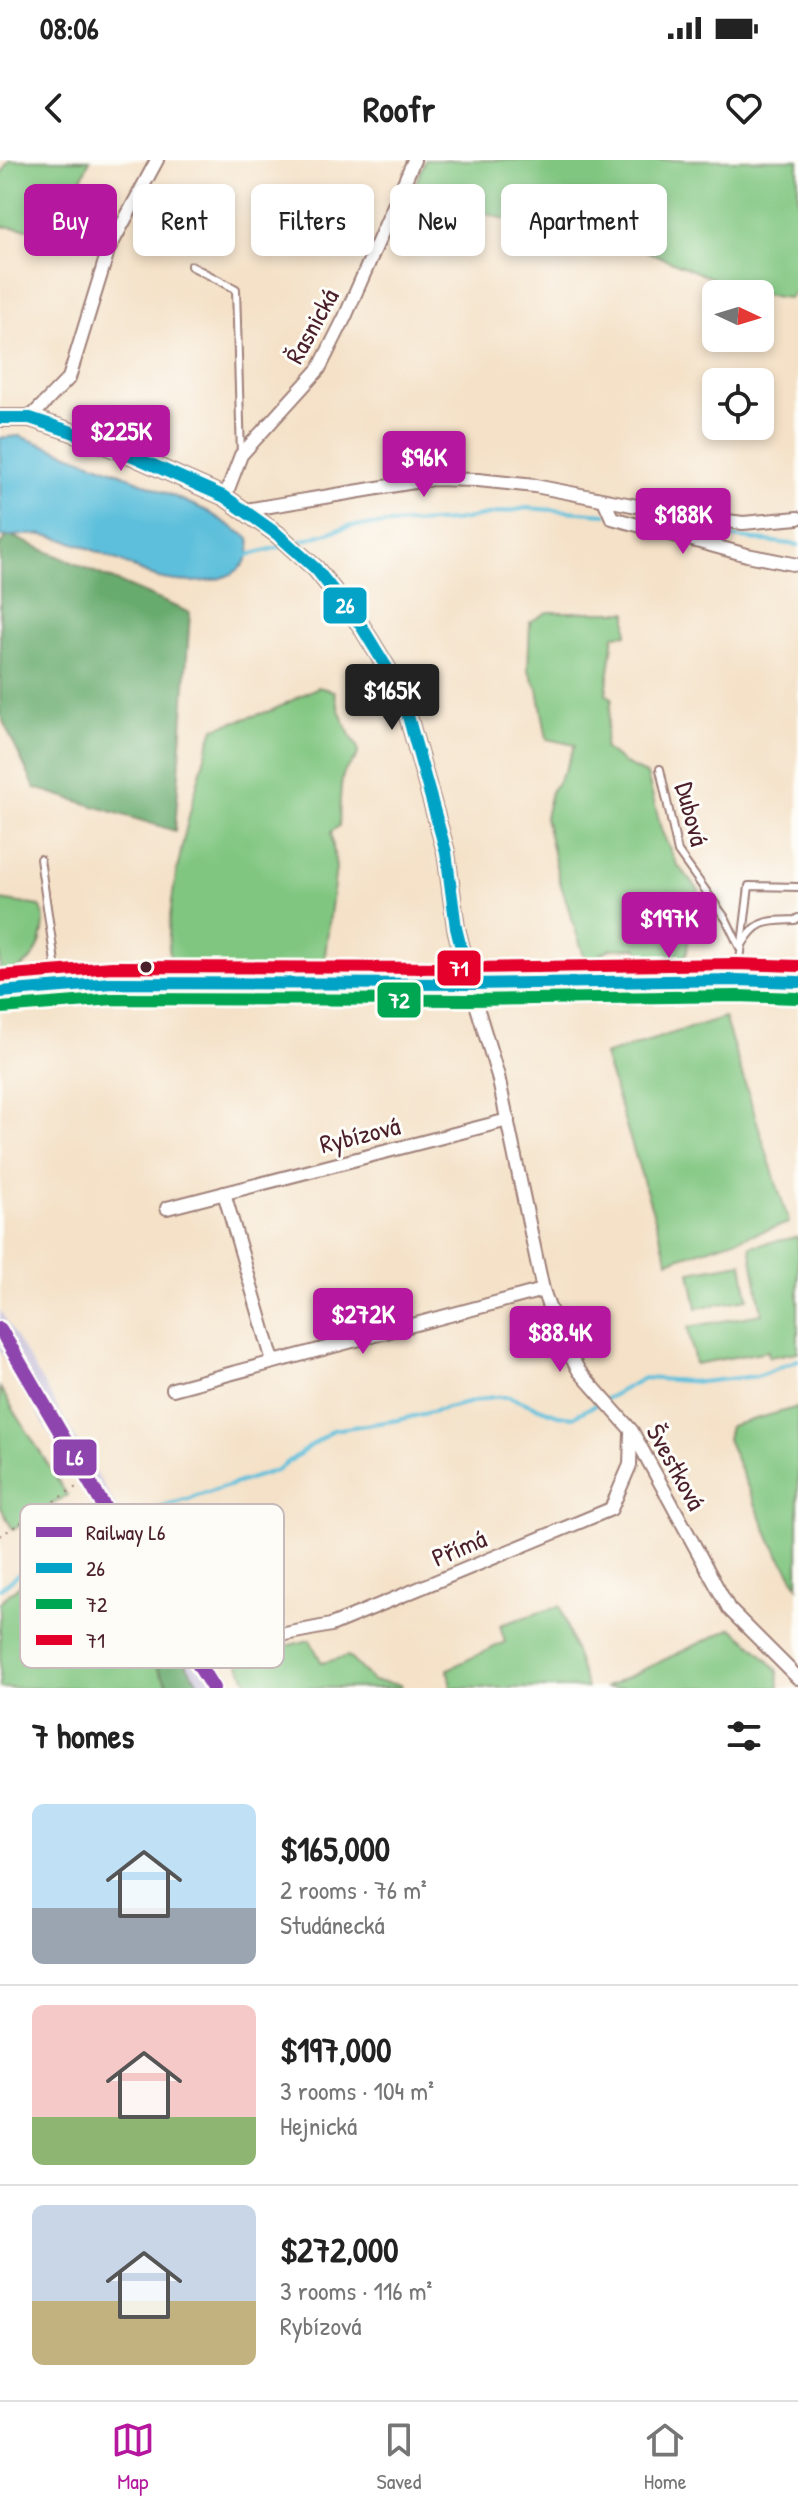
<!DOCTYPE html>
<html lang="en">
<head>
<meta charset="utf-8">
<style>
  body { margin:0; font-family:"Patrick Hand",sans-serif; background:#f6f6f6; color:#222; height:100vh; display:flex; flex-direction:column; font-size:30px; white-space:nowrap }
  * { box-sizing:border-box; margin:0 }
  p { font-size:26px; color:#767676 }
  .icon { flex:none; width:44px; height:44px; fill:none; stroke:currentColor; stroke-width:2; stroke-linecap:round; stroke-linejoin:round }
  .map { position:relative; height:1528px; overflow:hidden }
  .drawer { display:flex; flex-direction:column; background:#fff; flex:1 }
  .drawer>* { flex:none }
  .top-card { position:absolute; left:24px; top:24px; width:750px; height:72px; display:flex; gap:16px }
  .needle { width:52px; rotate:94deg }
  .controls { position:absolute; left:702px; top:120px; display:grid; gap:16px }
  .controls a { display:grid; place-items:center; width:72px; height:72px; border-radius:12px; background:#fff; box-shadow:0 4px 12px #0003; font-size:40px }
  .price { position:absolute; translate:-50% -68px; padding:0 18px; border-radius:8px; background:#b5179e; color:#fff; font-size:26px; line-height:52px; filter:drop-shadow(0 2px 4px #0008) }
  .price::after { content:''; position:absolute; left:50%; top:48px; width:24px; height:18px; margin-left:-12px; background:inherit; clip-path:polygon(0 0,100% 0,50% 100%) }
  .price.current { background:#222; color:#fff }
  ul { padding:0; list-style:none }
  li { display:flex; align-items:center; gap:24px; height:200px; padding:0 32px }
  li+li { border-top:2px solid #e0e0e0 }
  li span { display:grid; place-items:center; flex:none; width:224px; height:160px; border-radius:12px; color:#555 }
  li>.icon { margin-inline-start:auto }
  span .icon { width:96px; height:96px; fill:#fffc; stroke-width:1 }
  li b { font-size:34px }
  h2 { display:flex; justify-content:space-between; align-items:center; height:96px; padding:0 32px; font-size:34px }
  .chip { padding:0 28px; border-radius:12px; background:#fff; box-shadow:0 4px 12px #0003; font-size:28px; line-height:72px }
  .chip.current { background:#b5179e; color:#fff }
  .status { display:flex; justify-content:space-between; align-items:center; height:56px; padding:0 40px; background:#fff; direction:ltr }
  .status svg { height:22px; fill:currentColor }
  header { display:flex; justify-content:space-between; align-items:center; height:104px; padding:0 32px; background:#fff; font-size:36px; font-weight:700 }
  .menu { display:flex; justify-content:space-around; align-items:center; height:112px; border-top:2px solid #e0e0e0; background:#fff; font-size:22px; color:#767676 }
  .menu a { display:grid; justify-items:center; gap:4px }
  .menu .current { color:#b5179e }
  .map>svg:first-child { display:block }
  .industrial { fill:#c6c0d9 }
  .green { fill:#80c680; stroke:#657256; stroke-width:2 }
  .forest { fill:#68ab6e; stroke:#59654c; stroke-width:2 }
  .water { fill:#5dbfdb; stroke:#546f83; stroke-width:2 }
  .lines { fill:none; stroke-linecap:round; stroke-linejoin:round }
  .stream { stroke:#5dbfdb; stroke-width:4 }
  .service-casing { stroke:#9f8079; stroke-width:10 }
  .minor-casing { stroke:#9f8079; stroke-width:16 }
  .tertiary-casing { stroke:#9f8079; stroke-width:20 }
  .secondary-casing { stroke:#9f8079; stroke-width:22 }
  .path { stroke:#9f8079; stroke-width:2; stroke-dasharray:2 6; stroke-linecap:butt }
  .service { stroke:#fff; stroke-width:6 }
  .minor { stroke:#fff; stroke-width:12 }
  .tertiary { stroke:#fff; stroke-width:16 }
  .secondary { stroke:#fff; stroke-width:18 }
  .bus-1-casing { stroke:#fdfcf7; stroke-width:18 }
  .bus-2-casing { stroke:#fdfcf7; stroke-width:18 }
  .bus-3-casing { stroke:#fdfcf7; stroke-width:18 }
  .bus-1 { stroke:#04a2c6; stroke-width:12 }
  .bus-2 { stroke:#00a651; stroke-width:12 }
  .bus-3 { stroke:#e4002b; stroke-width:12 }
  .rail-1-casing { stroke:#fdfcf7; stroke-width:20 }
  .rail-1 { stroke:#8e44ad; stroke-width:14 }
  .bus-dot { fill:#4a1f2b; stroke:#fdfcf7; stroke-width:3 }
  .labels { text-anchor:middle; stroke-width:6; stroke-linejoin:round; paint-order:stroke }
  .street-label { font-size:26px; fill:#4a1f2b; stroke:#fdfcf7 }
  .key { fill:#fdfcf7; stroke:#c7baba; stroke-width:2 }
  .key-label { font-size:22px; fill:#4a1f2b }
  .line-badge { stroke:#fdfcf7; stroke-width:3 }
  .badge-label { font-size:22px; text-anchor:middle; font-weight:bold; fill:#fff }
</style>
</head>
<body>
<div class="status"><b>08:06</b><svg viewBox="0 0 49 12"><path d="M0 12V9h3v3zM5 12V6h3v6zM10 12V3h3v9zM15 12V0h3v12zM26 1h20v11H26zM47 4h2v5h-2z"/></svg></div>
<header><svg class="icon" aria-label="back" viewBox="0 0 24 24"><path d="M15 5l-7 7 7 7"/></svg>Roofr<svg class="icon" aria-label="heart" viewBox="0 0 24 24"><path d="M12 20l-8-8c-3-5 5-10 8-4 3-6 11-1 8 4z"/></svg></header>
<div class="map">
<svg width="798" height="1528" viewBox="0 0 798 1528">
  <rect width="100%" height="100%" fill="#fdfcf7"/>
  <filter id="ink" filterUnits="userSpaceOnUse"><feTurbulence type="fractalNoise" baseFrequency=".0125" numOctaves="2"/><feDisplacementMap in="SourceGraphic" scale="16" xChannelSelector="R" yChannelSelector="G"/><feConvolveMatrix kernelMatrix="1 2 1 2 8 2 1 2 1" color-interpolation-filters="sRGB"/></filter>
  <filter id="wash" filterUnits="userSpaceOnUse"><feTurbulence type="fractalNoise" baseFrequency=".006" numOctaves="4" result="noise"/><feDisplacementMap in="SourceGraphic" scale="32" xChannelSelector="R" yChannelSelector="G"/><feGaussianBlur stdDeviation="1.8" result="paint"/><feColorMatrix in="noise" values="0 0 0 0 0 0 0 0 0 0 0 0 0 0 0 0 0 1.4 0 .05"/><feComposite in="paint" operator="in"/></filter>
  <g filter="url(#wash)">
    <rect width="100%" height="100%" fill="#f4e1c7"/>
    <path class="industrial" d="M0 1150 174 1445 226 1528H201L156 1456 0 1190Z"/>
    <g class="green">
      <path d="M9 0H90L57 72 0 66V17Z"/>
      <path d="M425 0H798V129L789 138 750 134 644 90H629L584 82 412 32Z"/>
      <path d="M547 452H627V474L614 475 606 534 612 538 604 588 625 604 647 615 662 672 677 705 699 730 693 751 687 792 683 799 651 800 636 788 610 789 586 802 559 719 545 657 551 632 565 610 575 585 547 579 538 529 528 509 530 462Z"/>
      <path d="M318 527 334 531C337 545 342 559 349 573 351 578 357 584 358 589 360 601 346 605 343 615 339 631 340 650 339 666L331 672 336 708 323 811 256 808 175 811C152 780 200 608 214 568L273 550Z"/>
      <path d="M0 740 40 746C45 754 44 762 43 771 39 796 26 811 0 813Z"/>
      <path d="M724 857 789 1063 668 1101 604 895Z"/>
      <path d="M798 1077V1192L769 1197 768 1191 695 1204 688 1167 762 1154 750 1086Z"/>
      <path d="M742 1103 748 1139 697 1148 690 1112Z"/>
      <path d="M0 1228 67 1335 13 1370 0 1346Z"/>
      <path d="M798 1247V1426L772 1383 727 1279 730 1266Z"/>
      <path d="M64 1396C90 1397 125 1408 136 1436 139 1446 136 1458 138 1467 145 1489 158 1509 170 1528H0V1442L37 1410Z"/>
      <path d="M560 1446 587 1528H451L448 1509 505 1482 500 1465Z"/>
      <path d="M732 1468 755 1487 778 1511 779 1528H604Z"/>
      <path d="M310 1480 322 1503 348 1496 373 1521 401 1525 402 1528H252L241 1510 237 1498Z"/>
    </g>
    <g class="forest">
      <path d="M9 375 190 453 175 671 35 628 0 555V385Z"/>
      <path d="M140 1437 156 1456 201 1528H170L150 1495 137 1465Z"/>
    </g>
    <path class="water" d="M19 276 123 314 207 351 249 378C257 425 191 426 159 418 150 416 140 410 131 406 103 394 73 380 43 375 30 374 14 376 0 377V278Z"/>
    <g class="lines">
      <g class="stream">
        <path d="M650 362 709 374 798 385"/>
        <path d="M295 383 350 366 454 361 527 348 606 354"/>
        <path d="M245 396 283 386"/>
        <path d="M0 1429 24 1410 114 1363 277 1310 333 1270 398 1260 492 1237H509L558 1255 573 1257 644 1218 700 1222 757 1216 798 1200"/>
      </g>
    </g>
  </g>
  <g filter="url(#ink)">
    <g class="lines">
      <defs>
        <g id="service">
          <path d="M191 106 236 129 241 295"/>
          <path d="M660 609 678 692 726 759 740 788"/>
          <path d="M40 699 58 823"/>
          <path d="M742 785C757 759 767 761 795 760L798 758"/>
          <path d="M738 817 749 726 798 727"/>
        </g>
        <g id="minor">
          <path d="M30 258 69 218 108 91 157 0"/>
          <path d="M225 337 241 295 319 209 345 157 414 0"/>
          <path d="M604 340 612 358 747 395 798 405"/>
          <path d="M246 350 432 319 478 320 535 326 688 356 743 363 798 358"/>
          <path d="M470 824 498 916 543 1130 558 1173 579 1211 632 1271 729 1449 798 1518"/>
          <path d="M224 1033 273 1201"/>
          <path d="M167 1048 508 960"/>
          <path d="M173 1229 543 1130"/>
          <path d="M244 1482 331 1465 611 1349 630 1305 631 1274"/>
        </g>
        <path id="tertiary" d="M0 258H30L69 271 135 297 225 337 277 374 316 409 360 464 401 531 446 692 456 768 470 824"/>
        <path id="secondary" d="M0 832 112 823 470 824 737 820 798 822"/>
      </defs>
      <use href="#service" class="service-casing"/>
      <use href="#minor" class="minor-casing"/>
      <use href="#tertiary" class="tertiary-casing"/>
      <use href="#secondary" class="secondary-casing"/>
      <path class="path" d="M0 1376 71 1330 101 1313"/>
      <use href="#service" class="service"/>
      <use href="#minor" class="minor"/>
      <use href="#tertiary" class="tertiary"/>
      <use href="#secondary" class="secondary"/>
      <defs>
        <g id="bus-1">
          <path d="M0 258H30L69 271 135 297 225 337 277 374 316 409 360 464 401 531 446 692 456 768 470 824"/>
          <path d="M0 832 112 823 470 824 737 820 798 822"/>
        </g>
        <path id="bus-2" d="M1 848 113 839 470 840 737 836 797 838"/>
        <path id="bus-3" d="M0 816 112 807 470 808 737 804 798 806"/>
      </defs>
      <use href="#bus-1" class="bus-1-casing"/>
      <use href="#bus-2" class="bus-2-casing"/>
      <use href="#bus-3" class="bus-3-casing"/>
      <use href="#bus-1" class="bus-1"/>
      <use href="#bus-2" class="bus-2"/>
      <use href="#bus-3" class="bus-3"/>
      <defs>
        <path id="rail-1" d="M0 1169 165 1451 213 1528"/>
      </defs>
      <use href="#rail-1" class="rail-1-casing"/>
      <use href="#rail-1" class="rail-1"/>
    </g>
  </g>
  <circle class="bus-dot" cx="146" cy="807" r="7"/>
  <g class="labels">
    <g class="street-label">
      <text transform="translate(312 166) rotate(-61)" y="9">Řasnická</text>
      <text transform="translate(692 654) rotate(75)" y="9">Dubová</text>
      <text transform="translate(360 975) rotate(-14)" y="9">Rybízová</text>
      <text transform="translate(676 1307) rotate(61)" y="9">Švestková</text>
      <text transform="translate(459 1388) rotate(-23)" y="9">Přímá</text>
    </g>
  </g>
  <rect x="20" y="1344" width="264" height="164" rx="12" class="key"/>
  <rect x="36" y="1367" width="36" height="10" fill="#8e44ad"/>
  <rect x="36" y="1403" width="36" height="10" fill="#04a2c6"/>
  <rect x="36" y="1439" width="36" height="10" fill="#00a651"/>
  <rect x="36" y="1475" width="36" height="10" fill="#e4002b"/>
  <g class="key-label">
    <text x="86" y="1380">Railway L6</text>
    <text x="86" y="1416">26</text>
    <text x="86" y="1452">72</text>
    <text x="86" y="1488">71</text>
  </g>
  <g class="line-badge">
    <rect x="322" y="426" width="46" height="39" rx="8" fill="#04a2c6"/>
    <rect x="436" y="789" width="46" height="38" rx="8" fill="#e4002b"/>
    <rect x="376" y="821" width="46" height="38" rx="8" fill="#00a651"/>
    <rect x="52" y="1278" width="46" height="39" rx="8" fill="#8e44ad"/>
  </g>
  <g class="badge-label">
    <text x="345" y="453">26</text>
    <text x="459" y="816">71</text>
    <text x="399" y="848">72</text>
    <text x="75" y="1305">L6</text>
  </g>
</svg>
<div class="controls">
<a><svg class="needle" viewBox="-14 -14 28 28"><path d="M0-13l5 13h-10z" fill="#e53935"/><path d="M0 13l5-13h-10z" fill="#767676"/></svg></a>
<a><svg class="icon" aria-label="locate" viewBox="0 0 24 24"><circle cx="12" cy="12" r="6"/><path d="M12 2v4M12 18v4M2 12h4M18 12h4"/></svg></a>
</div>
<b class="price" style="left:121px;top:313px">$225K</b>
<b class="price" style="left:424px;top:339px">$96K</b>
<b class="price" style="left:683px;top:396px">$188K</b>
<b class="price current" style="left:392px;top:572px">$165K</b>
<b class="price" style="left:669px;top:800px">$197K</b>
<b class="price" style="left:363px;top:1196px">$272K</b>
<b class="price" style="left:560px;top:1214px">$88.4K</b>
<div class="top-card">
<a class="chip current">Buy</a>
<a class="chip">Rent</a>
<a class="chip">Filters</a>
<a class="chip">New</a>
<a class="chip">Apartment</a>
</div>
</div>
<section class="drawer">
<h2>7 homes<svg class="icon" aria-label="filters" viewBox="0 0 24 24"><path d="M4 7h16M4 17h16"/><circle cx="9" cy="7" r="2"/><circle cx="15" cy="17" r="2"/></svg></h2>
<ul>
<li><span style="background:linear-gradient(#bfe0f5 65%,#9aa5b1 0)"><svg class="icon" aria-label="home" viewBox="0 0 24 24"><path d="M3 11l9-7 9 7M6 9v11h12V9"/></svg></span><div><b>$165,000</b><p>2 rooms · 76 m²</p><p>Studánecká</p></div></li>
<li><span style="background:linear-gradient(#f6c9c9 70%,#8fb573 0)"><svg class="icon" aria-label="home" viewBox="0 0 24 24"><path d="M3 11l9-7 9 7M6 9v11h12V9"/></svg></span><div><b>$197,000</b><p>3 rooms · 104 m²</p><p>Hejnická</p></div></li>
<li><span style="background:linear-gradient(#c9d6e8 60%,#c2b280 0)"><svg class="icon" aria-label="home" viewBox="0 0 24 24"><path d="M3 11l9-7 9 7M6 9v11h12V9"/></svg></span><div><b>$272,000</b><p>3 rooms · 116 m²</p><p>Rybízová</p></div></li>
</ul>
</section>
<nav class="menu">
<a class="current"><svg class="icon" aria-label="map" viewBox="0 0 24 24"><path d="M3 6l6-2 6 2 6-2v14l-6 2-6-2-6 2zM9 4v14M15 6v14"/></svg>Map</a>
<a><svg class="icon" aria-label="saved" viewBox="0 0 24 24"><path d="M7 4h10v16l-5-4-5 4z"/></svg>Saved</a>
<a><svg class="icon" aria-label="home" viewBox="0 0 24 24"><path d="M3 11l9-7 9 7M6 9v11h12V9"/></svg>Home</a>
</nav>
</body>
</html>
